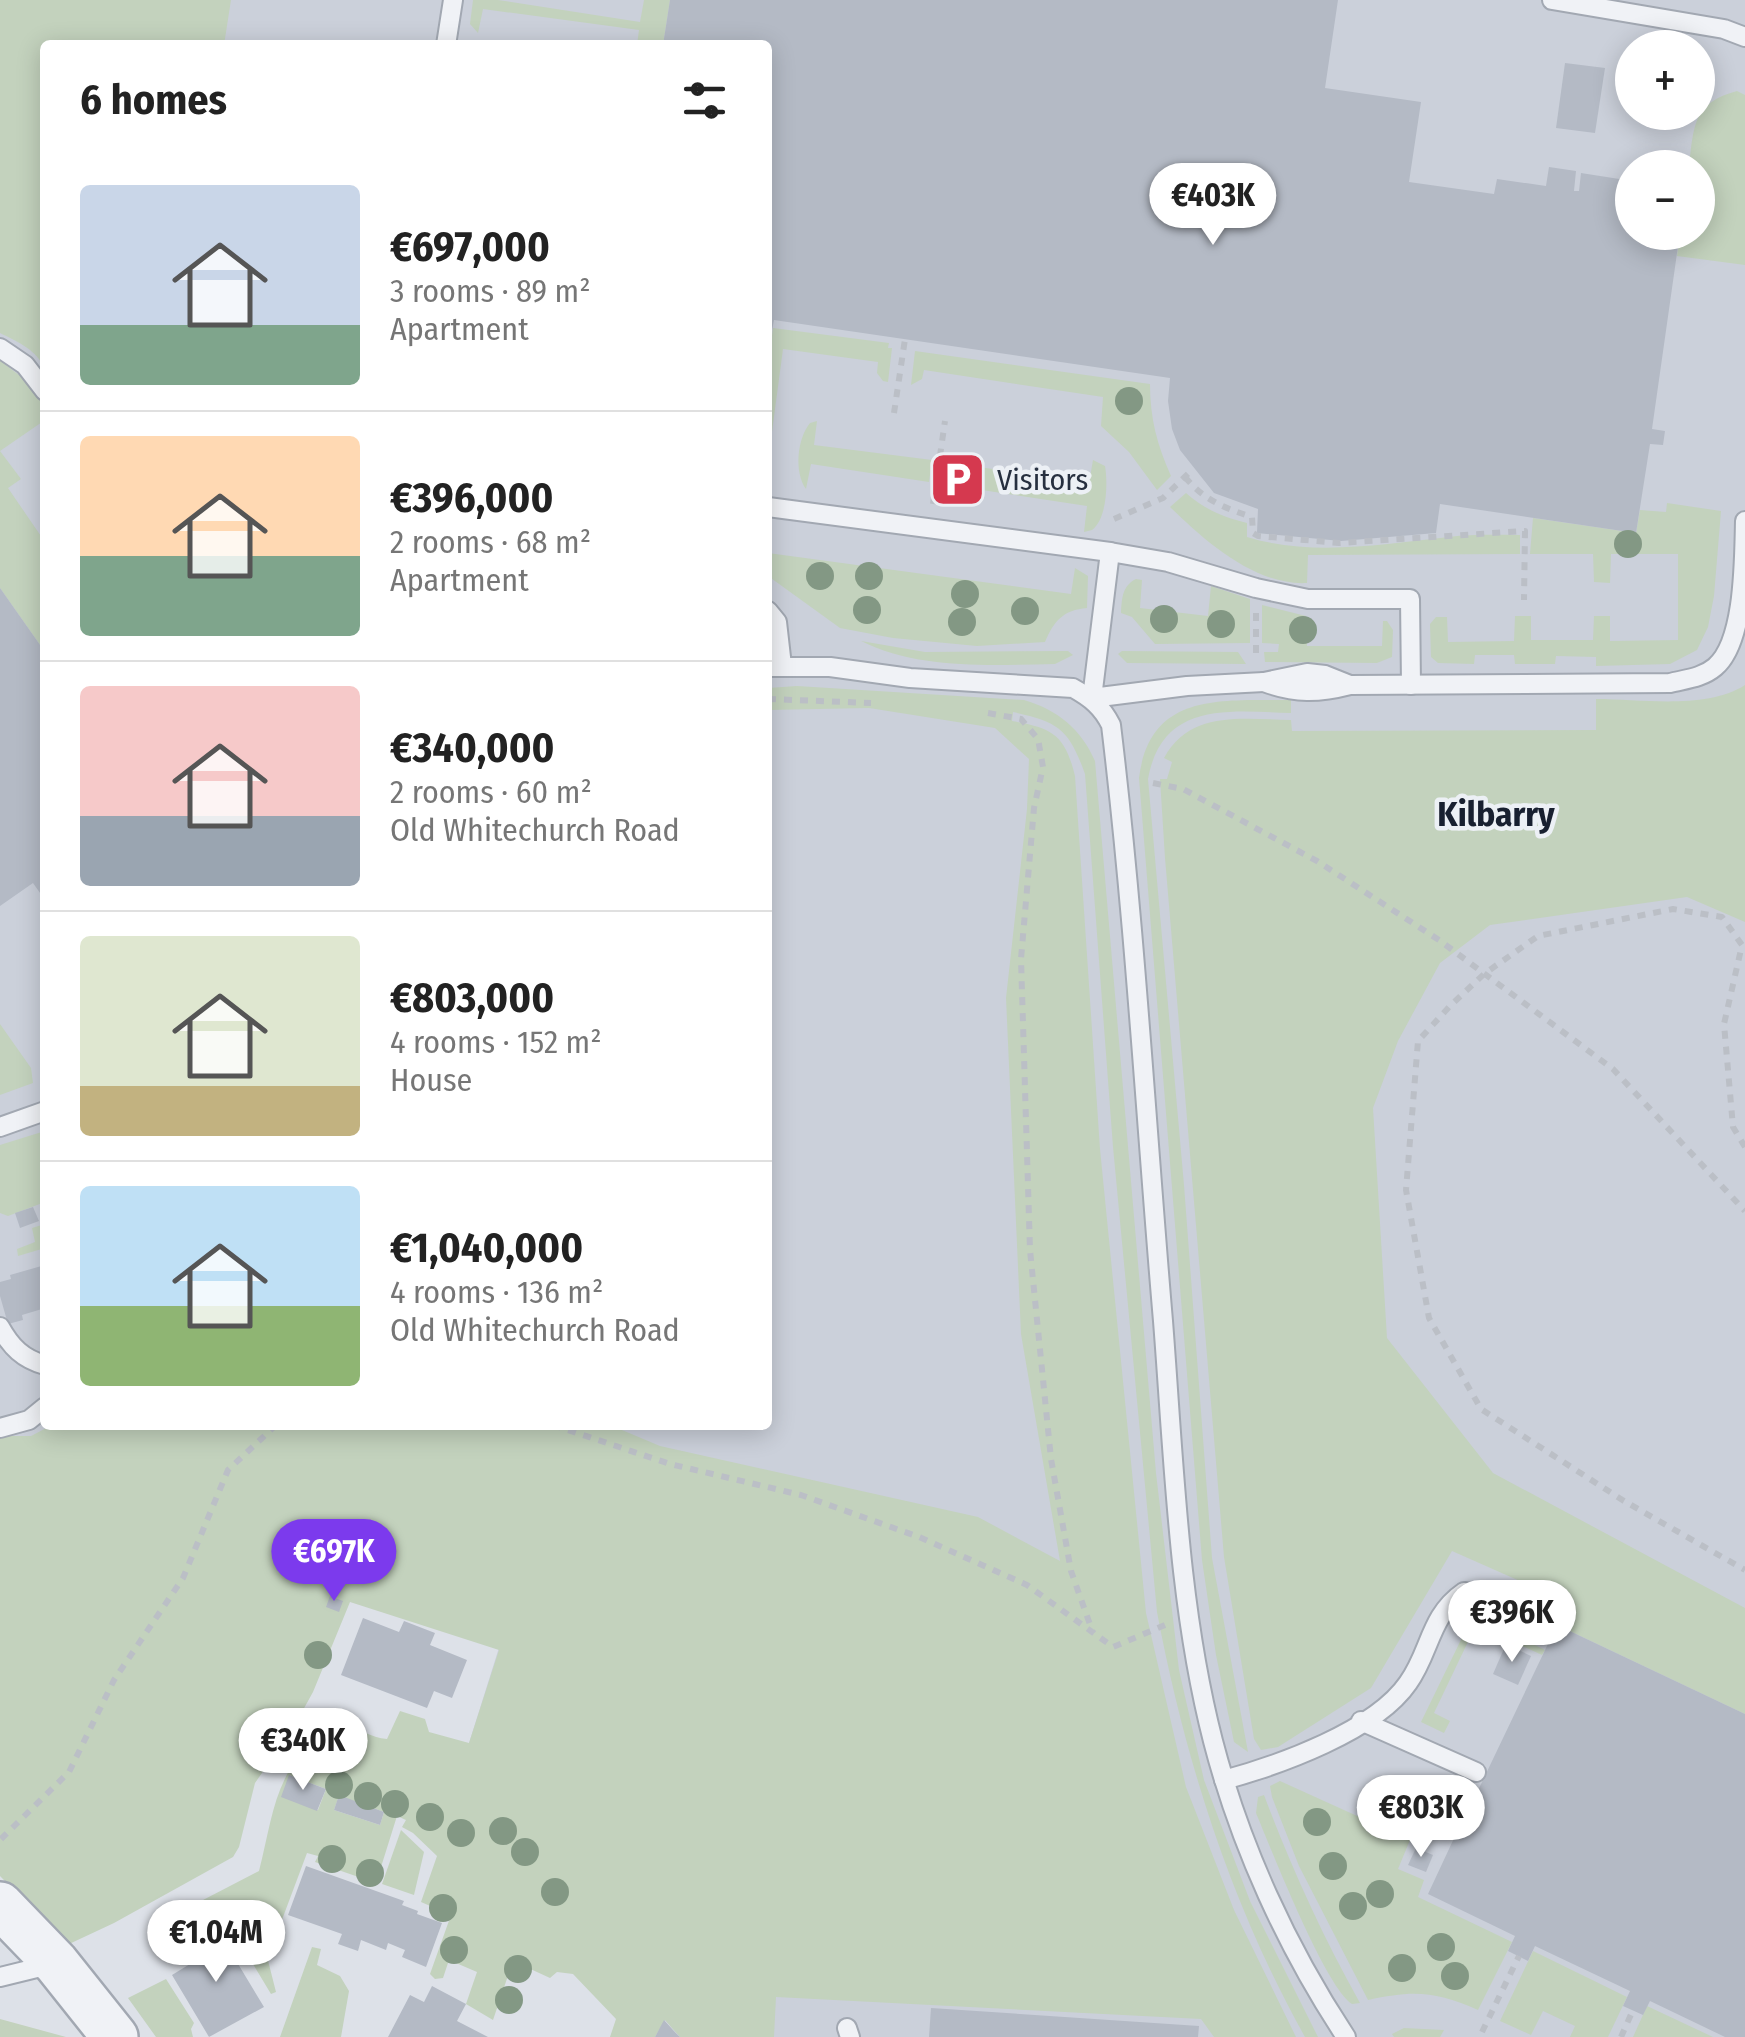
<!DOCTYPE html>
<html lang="en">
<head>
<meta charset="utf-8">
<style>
  body { margin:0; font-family:"Fira Sans Condensed",sans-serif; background:#f6f6f6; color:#222; height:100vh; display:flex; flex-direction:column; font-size:38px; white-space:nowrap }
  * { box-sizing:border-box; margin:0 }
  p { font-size:32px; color:#767676 }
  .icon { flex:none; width:55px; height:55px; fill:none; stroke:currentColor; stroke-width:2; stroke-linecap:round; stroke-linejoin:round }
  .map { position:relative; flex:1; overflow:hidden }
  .panel { position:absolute; left:40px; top:40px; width:732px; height:1390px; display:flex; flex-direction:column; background:#fff; border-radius:10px; box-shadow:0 5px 25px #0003 }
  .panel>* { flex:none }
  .controls { position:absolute; left:1615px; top:30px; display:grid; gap:20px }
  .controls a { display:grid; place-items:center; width:100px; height:100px; border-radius:50%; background:#fff; box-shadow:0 5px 25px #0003; font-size:50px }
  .price { position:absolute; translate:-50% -85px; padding:0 22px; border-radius:35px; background:#fff; color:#222; font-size:32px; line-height:65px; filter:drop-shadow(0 2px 5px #0008) }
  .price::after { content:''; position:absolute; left:50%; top:60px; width:30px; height:22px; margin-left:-15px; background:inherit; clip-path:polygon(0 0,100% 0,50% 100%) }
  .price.selected { background:#7c3aed; color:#fff }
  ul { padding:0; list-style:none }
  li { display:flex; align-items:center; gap:30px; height:250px; padding:0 40px }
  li+li { border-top:2px solid #e0e0e0 }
  li span { display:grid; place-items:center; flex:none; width:280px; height:200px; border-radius:10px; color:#555 }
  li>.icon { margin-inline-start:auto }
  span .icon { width:120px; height:120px; fill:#fffc; stroke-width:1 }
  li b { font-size:42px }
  h2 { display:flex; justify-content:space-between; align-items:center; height:120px; padding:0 40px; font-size:42px }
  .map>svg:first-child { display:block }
  .built { fill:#cbd0da; fill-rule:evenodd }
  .green { fill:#c3d2bd; fill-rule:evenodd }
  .building { fill:#b4bac5 }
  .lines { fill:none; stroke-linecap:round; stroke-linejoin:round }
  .service-casing { stroke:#a2a8b2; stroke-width:22 }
  .tertiary-casing { stroke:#a2a8b2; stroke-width:50 }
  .path { stroke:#bbbfc6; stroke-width:6; stroke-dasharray:8 8; stroke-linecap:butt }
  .service { stroke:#f0f2f6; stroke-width:18 }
  .tertiary { stroke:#f0f2f6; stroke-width:45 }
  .tree { fill:#839884 }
  .labels { text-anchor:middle; stroke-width:9; stroke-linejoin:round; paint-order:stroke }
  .poi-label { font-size:30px; fill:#262f3f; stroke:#ecf0f5; text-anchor:start }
  .quarter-label { font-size:35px; font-weight:bold; fill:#182030; stroke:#ecf0f5 }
</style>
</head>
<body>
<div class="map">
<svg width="1745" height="2037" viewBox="0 0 1745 2037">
  <rect width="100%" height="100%" fill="#dde1e8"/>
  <path class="built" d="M0 0H1745V2037H680L640 1993 469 1743 508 1619 291 1582 233 1857 0 1838V236L45 195V1425H768V45H45ZM1632 48H1698V112H1632ZM1632 168H1698V232H1632Z"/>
  <g class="green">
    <path d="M0 0H231L224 45H45V369C37 350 18 342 0 333Z"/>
    <path d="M473 0H498L640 22 644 0H670L663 45H637L639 30 483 9 478 33 470 24Z"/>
    <path d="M1737 91 1745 95V265L1677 256 1680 233 1698 232V168L1689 167C1694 127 1692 103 1737 91Z"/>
    <path d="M773 328 889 343 888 348H892L888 382 883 381 877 373 878 362 783 349 768 462V367Z"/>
    <path d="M915 351 1150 384C1150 418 1157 445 1171 476L1157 490 1129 452 1101 426 1103 397 924 370 922 379 911 385Z"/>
    <path d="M0 360C23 380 45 388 45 420L0 451 21 479 8 488 45 542V652L0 588Z"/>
    <path d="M817 421 814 445 932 460 929 482 811 464 806 489C794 472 797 439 810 423Z"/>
    <path d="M1093 460 1105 466C1108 483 1107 519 1092 530L1084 532 1087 506 942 484 945 462 1089 483Z"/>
    <path d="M1186 493C1204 509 1223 517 1247 523V537C1313 557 1382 544 1449 537 1472 534 1496 535 1520 535V554L1308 555 1307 583C1255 586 1204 540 1170 507Z"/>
    <path d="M1667 503 1721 511 1714 596 1708 627 1697 650 1670 664 1596 666V657L1556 656 1555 664H1515L1514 655H1475L1474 664 1438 663 1431 657 1430 624 1436 617H1447L1448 642 1514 641 1515 616H1531V640H1593L1594 616H1610V641L1678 640V554H1611L1610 583 1594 582 1593 554H1530L1533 518 1636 533 1640 510 1666 512Z"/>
    <path d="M768 553 1071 594 1075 568 1088 576 1087 608C1063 610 1054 621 1045 642L977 646 893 638 840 628 768 576Z"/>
    <path d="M1136 579 1142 580 1140 608 1208 616 1211 586 1250 599V643L1155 644 1132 617 1121 613C1122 598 1122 586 1136 579Z"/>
    <path d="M1262 605 1306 616 1307 646H1382L1383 621H1387L1393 630 1392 657 1377 663 1265 662 1264 652H1278L1279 644 1262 643Z"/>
    <path d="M861 641 925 652 1068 651 1073 655 1055 664C992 665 918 670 861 641Z"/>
    <path d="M1122 651 1238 652 1246 664 1127 663 1118 654Z"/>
    <path d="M1745 685V922L1687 897 1490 925 1440 963 1398 1041 1373 1108 1387 1338 1493 1473 1745 1608V1714L1557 1625 1567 1602 1452 1551 1371 1688 1278 1747 1261 1750 1254 1739 1224 1557 1165 858 1160 779H1167L1172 762 1164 758C1190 710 1242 719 1291 720L1292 731 1596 730V699C1642 699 1706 710 1745 685Z"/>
    <path d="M797 686 1024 700C1058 710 1081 729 1095 761L1156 1473 1179 1670 1204 1780 1250 1901 1318 2037H1305C1231 1905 1185 1760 1157 1612L1113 1147 1085 774C1069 729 1059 722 1013 712L1012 721C1053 728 1065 735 1075 776L1100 1149 1146 1613 1186 1787 1234 1910 1296 2037H1214L1201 2019 776 1997 774 2037H680L665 2020 655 2037H610L616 2019 573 1974 557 1972 550 1978 513 1961 493 2020 466 2004 477 1972 449 1960 443 1978 435 1979 430 1974 451 1915 421 1902 437 1856 413 1833 402 1827 406 1820 397 1816 376 1883 315 1862 318 1856 307 1853 277 1933 271 1930 278 1911 272 1909 266 1927 260 1929 276 1992 271 1994 226 1919 217 1923 203 1900 259 1871C273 1817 274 1770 322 1735 328 1730 334 1724 343 1725 358 1727 371 1738 387 1739L400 1711 425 1719 429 1732 469 1743 499 1650 350 1602 313 1692 292 1730 255 1783 239 1847 233 1857 114 1923 67 1945 0 1876V1436H31L52 1425H610L660 1446 978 1517 1060 1561 1021 1334 1006 998 1027 809 1029 759 995 728 869 708 768 710V688ZM289 1775 326 1789 318 1810H317ZM339 1796 384 1812 380 1825 334 1810Z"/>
    <path d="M1291 700V713C1229 711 1162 701 1148 779L1184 1185 1212 1558 1248 1752 1234 1742 1216 1655 1202 1560 1139 778C1150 691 1222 701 1291 700Z"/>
    <path d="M0 1024 31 1068 33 1083 0 1095Z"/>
    <path d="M45 1131V1202L8 1216 0 1213V1145Z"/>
    <path d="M45 1224V1248L18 1256 17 1249 35 1242 32 1228Z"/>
    <path d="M1473 1615 1545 1650 1542 1655 1476 1625 1434 1713 1450 1721 1444 1733 1421 1722Z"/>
    <path d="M1280 1781 1410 1840 1398 1869 1424 1880 1418 1897 1512 1942 1478 2010C1436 1991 1413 1990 1368 2000L1299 1866 1272 1797 1270 1786Z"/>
    <path d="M1264 1795C1291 1867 1322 1935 1360 2003L1352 2004C1325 1987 1271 1849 1256 1813L1258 1797Z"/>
    <path d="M401 1830 424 1852 414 1895 382 1884Z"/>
    <path d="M312 1947 321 1949 317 1965 340 1976 349 1991 341 2037H280Z"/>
    <path d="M1533 1951 1627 1997 1608 2037H1570L1575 2026 1543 2011 1531 2035 1500 2021Z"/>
    <path d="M166 1979 194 2023 191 2029 193 2037H156L128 1998Z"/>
    <path d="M1647 2006 1713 2037H1633Z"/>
    <path d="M0 2019 66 2037H0Z"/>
    <path d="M1404 2028 1444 2030 1440 2037H1394L1392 2034Z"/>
  </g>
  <g class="building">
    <path d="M670 0H1338L1325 88 1421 102 1409 182 1494 194 1497 179 1546 186 1549 167 1576 171 1574 191H1579L1581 173 1632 181V232H1680L1652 429 1665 431 1663 445 1650 444 1636 533 1440 504 1436 533 1341 541 1257 533 1258 509 1214 493 1180 450 1172 429 1168 401 1170 378 774 320 768 350V45H663Z"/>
    <path d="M1565 63 1605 68 1595 133 1556 128Z"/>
    <path d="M0 588 45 652V900L33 883 0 906Z"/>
    <path d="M33 1207 39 1221 20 1228 15 1213Z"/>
    <path d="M45 1265V1316L42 1309 22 1315 23 1320 8 1324 0 1296V1282L11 1279 10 1275Z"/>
    <path d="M330 1596 343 1601 339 1612 326 1607Z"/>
    <path d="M363 1618 399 1632 404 1621 435 1633 430 1645 467 1660 452 1698 434 1691 427 1708 341 1675Z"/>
    <path d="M1557 1625 1745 1714V2037H1725L1650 2001 1643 2015 1623 2006 1630 1991 1535 1946 1528 1961 1508 1951 1515 1936 1428 1894 1456 1834 1415 1814 1430 1783 1472 1803Z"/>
    <path d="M1506 1644 1531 1656 1518 1685 1493 1674Z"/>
    <path d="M289 1775 326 1789 317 1811 281 1797Z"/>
    <path d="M339 1795 384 1812 380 1825 334 1810Z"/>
    <path d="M1416 1848 1433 1855 1426 1872 1408 1865Z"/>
    <path d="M306 1866 404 1901 402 1905 418 1911 417 1914 442 1923 426 1967 402 1957 405 1950 388 1943 386 1950 361 1940 358 1951 338 1944 342 1934 288 1915Z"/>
    <path d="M205 1902 217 1923 178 1945 166 1923Z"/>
    <path d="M217 1929 264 2007 209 2037 172 1975 190 1964 181 1950Z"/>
    <path d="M432 1986 466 2004 457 2021 488 2037H388L410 1995 424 2002Z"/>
    <path d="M931 2008 1199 2026 1198 2037H929Z"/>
    <path d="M664 2020 674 2031 680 2037H655Z"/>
  </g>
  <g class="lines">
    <defs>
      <g id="service">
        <path d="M1552 0 1724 29 1745 37"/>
        <path d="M446 45 453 0"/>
        <path d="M0 348 25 365 45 391"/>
        <path d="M768 507 1110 552 1168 562 1256 588 1308 599H1410L1411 685"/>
        <path d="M1110 552 1092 698 1187 686 1264 682"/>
        <path d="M768 611 777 622 782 666"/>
        <path d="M768 667H830L910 678 1073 688C1091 698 1102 707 1111 725 1135 923 1146 1123 1163 1321 1174 1461 1178 1605 1213 1741 1240 1845 1287 1948 1346 2037"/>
        <path d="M1307 673 1325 675 1350 685C1319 693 1295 694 1264 682Z"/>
        <path d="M1350 685 1670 683C1686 679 1702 678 1715 667 1745 642 1744 559 1745 521"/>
        <path d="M0 1127 45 1111"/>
        <path d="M0 1327C11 1347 23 1359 45 1365"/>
        <path d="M0 1428 29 1420 45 1407"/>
        <path d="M1361 1721 1476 1772"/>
        <path d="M1224 1780C1279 1765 1375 1731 1408 1683 1431 1651 1429 1616 1464 1592L1491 1596 1541 1618"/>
        <path d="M0 1977 53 1964"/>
        <path d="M847 2028 850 2037"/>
      </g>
      <path id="tertiary" d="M0 1905 56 1963 115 2037"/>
    </defs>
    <use href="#service" class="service-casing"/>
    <use href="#tertiary" class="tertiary-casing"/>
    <g class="path">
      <path d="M894 413 905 339"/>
      <path d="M1185 477C1204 500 1224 508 1252 517L1253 533 1258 536 1339 543 1525 531 1524 600"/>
      <path d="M933 504 945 421"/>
      <path d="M1114 519 1163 498 1193 469"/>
      <path d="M1256 613V656"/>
      <path d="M768 699 871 703"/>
      <path d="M988 713 1021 719 1038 739 1043 767 1034 808 1021 959 1030 1250 1051 1459 1071 1571 1093 1633"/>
      <path d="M1153 783 1183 789 1317 861 1439 940 1613 1069 1745 1211"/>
      <path d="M1745 1147 1733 1127 1724 1024 1742 945 1722 917 1673 909 1538 936 1484 974 1450 1006 1418 1041 1406 1190 1429 1318 1481 1409 1624 1501 1745 1570"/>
      <path d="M553 1425 670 1464 801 1495 919 1537 1027 1585 1113 1647 1165 1625"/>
      <path d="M1 1839 69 1772 114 1680 183 1578 228 1470 276 1425"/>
      <path d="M1482 2032 1519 1956"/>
      <path d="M1621 2037 1633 2010"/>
    </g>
    <use href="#service" class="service"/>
    <use href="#tertiary" class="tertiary"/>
  </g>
  <g class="tree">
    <circle cx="1129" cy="401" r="14"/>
    <circle cx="1628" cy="544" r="14"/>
    <circle cx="820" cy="576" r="14"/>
    <circle cx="869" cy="576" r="14"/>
    <circle cx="965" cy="594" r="14"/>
    <circle cx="867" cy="610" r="14"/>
    <circle cx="1025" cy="611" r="14"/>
    <circle cx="1164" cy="619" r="14"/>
    <circle cx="962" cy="622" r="14"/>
    <circle cx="1221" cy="624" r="14"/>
    <circle cx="1303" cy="630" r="14"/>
    <circle cx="318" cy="1655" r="14"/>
    <circle cx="339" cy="1785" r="14"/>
    <circle cx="368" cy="1796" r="14"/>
    <circle cx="395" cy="1804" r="14"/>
    <circle cx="430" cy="1817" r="14"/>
    <circle cx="1317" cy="1822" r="14"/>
    <circle cx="503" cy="1831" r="14"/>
    <circle cx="461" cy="1833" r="14"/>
    <circle cx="525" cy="1852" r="14"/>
    <circle cx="332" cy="1859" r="14"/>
    <circle cx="1333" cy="1866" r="14"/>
    <circle cx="370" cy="1873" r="14"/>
    <circle cx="555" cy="1892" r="14"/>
    <circle cx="1380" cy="1894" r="14"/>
    <circle cx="1353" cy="1906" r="14"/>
    <circle cx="443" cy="1908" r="14"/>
    <circle cx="1441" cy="1947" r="14"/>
    <circle cx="454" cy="1950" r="14"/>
    <circle cx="1402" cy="1968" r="14"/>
    <circle cx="518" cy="1969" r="14"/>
    <circle cx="1455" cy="1976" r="14"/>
    <circle cx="509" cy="2000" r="14"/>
  </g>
  <defs>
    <symbol id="parking-square" viewBox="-11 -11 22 22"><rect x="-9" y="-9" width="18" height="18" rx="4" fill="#d5394f" stroke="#ecf0f5"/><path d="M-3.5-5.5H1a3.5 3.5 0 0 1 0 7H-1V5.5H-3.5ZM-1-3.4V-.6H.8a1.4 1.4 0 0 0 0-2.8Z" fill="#fff"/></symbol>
  </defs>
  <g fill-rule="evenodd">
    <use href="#parking-square" x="926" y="448" width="63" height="63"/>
  </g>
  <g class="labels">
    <g class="poi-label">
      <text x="997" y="490">Visitors</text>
    </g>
    <g class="quarter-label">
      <text x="1496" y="826">Kilbarry</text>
    </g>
  </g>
</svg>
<div class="controls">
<a>+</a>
<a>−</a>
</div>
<b class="price" style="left:1213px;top:248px">€403K</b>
<b class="price selected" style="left:334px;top:1604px">€697K</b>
<b class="price" style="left:1512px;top:1665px">€396K</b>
<b class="price" style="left:303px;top:1793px">€340K</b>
<b class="price" style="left:1421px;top:1860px">€803K</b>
<b class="price" style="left:216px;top:1985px">€1.04M</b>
<section class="panel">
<h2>6 homes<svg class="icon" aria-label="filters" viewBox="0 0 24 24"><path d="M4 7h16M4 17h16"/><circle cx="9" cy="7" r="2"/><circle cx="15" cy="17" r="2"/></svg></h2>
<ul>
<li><span style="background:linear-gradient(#c9d6e8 70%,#7fa58c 0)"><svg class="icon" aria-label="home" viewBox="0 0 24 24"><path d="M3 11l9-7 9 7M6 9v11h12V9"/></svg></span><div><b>€697,000</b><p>3 rooms · 89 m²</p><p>Apartment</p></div></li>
<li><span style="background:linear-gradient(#ffd9b3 60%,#7fa58c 0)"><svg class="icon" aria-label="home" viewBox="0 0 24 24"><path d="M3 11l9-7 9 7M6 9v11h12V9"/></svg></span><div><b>€396,000</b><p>2 rooms · 68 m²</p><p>Apartment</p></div></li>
<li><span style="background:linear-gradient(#f6c9c9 65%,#9aa5b1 0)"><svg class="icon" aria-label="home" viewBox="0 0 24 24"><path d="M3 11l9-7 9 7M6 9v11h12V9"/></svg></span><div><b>€340,000</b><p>2 rooms · 60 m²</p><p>Old Whitechurch Road</p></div></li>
<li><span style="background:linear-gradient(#dfe7d0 75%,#c2b280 0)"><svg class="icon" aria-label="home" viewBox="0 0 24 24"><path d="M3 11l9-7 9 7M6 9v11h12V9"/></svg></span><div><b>€803,000</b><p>4 rooms · 152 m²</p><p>House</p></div></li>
<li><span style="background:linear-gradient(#bfe0f5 60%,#8fb573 0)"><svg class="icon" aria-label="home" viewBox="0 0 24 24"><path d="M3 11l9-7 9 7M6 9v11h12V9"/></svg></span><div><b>€1,040,000</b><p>4 rooms · 136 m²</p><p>Old Whitechurch Road</p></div></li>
</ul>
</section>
</div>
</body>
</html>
